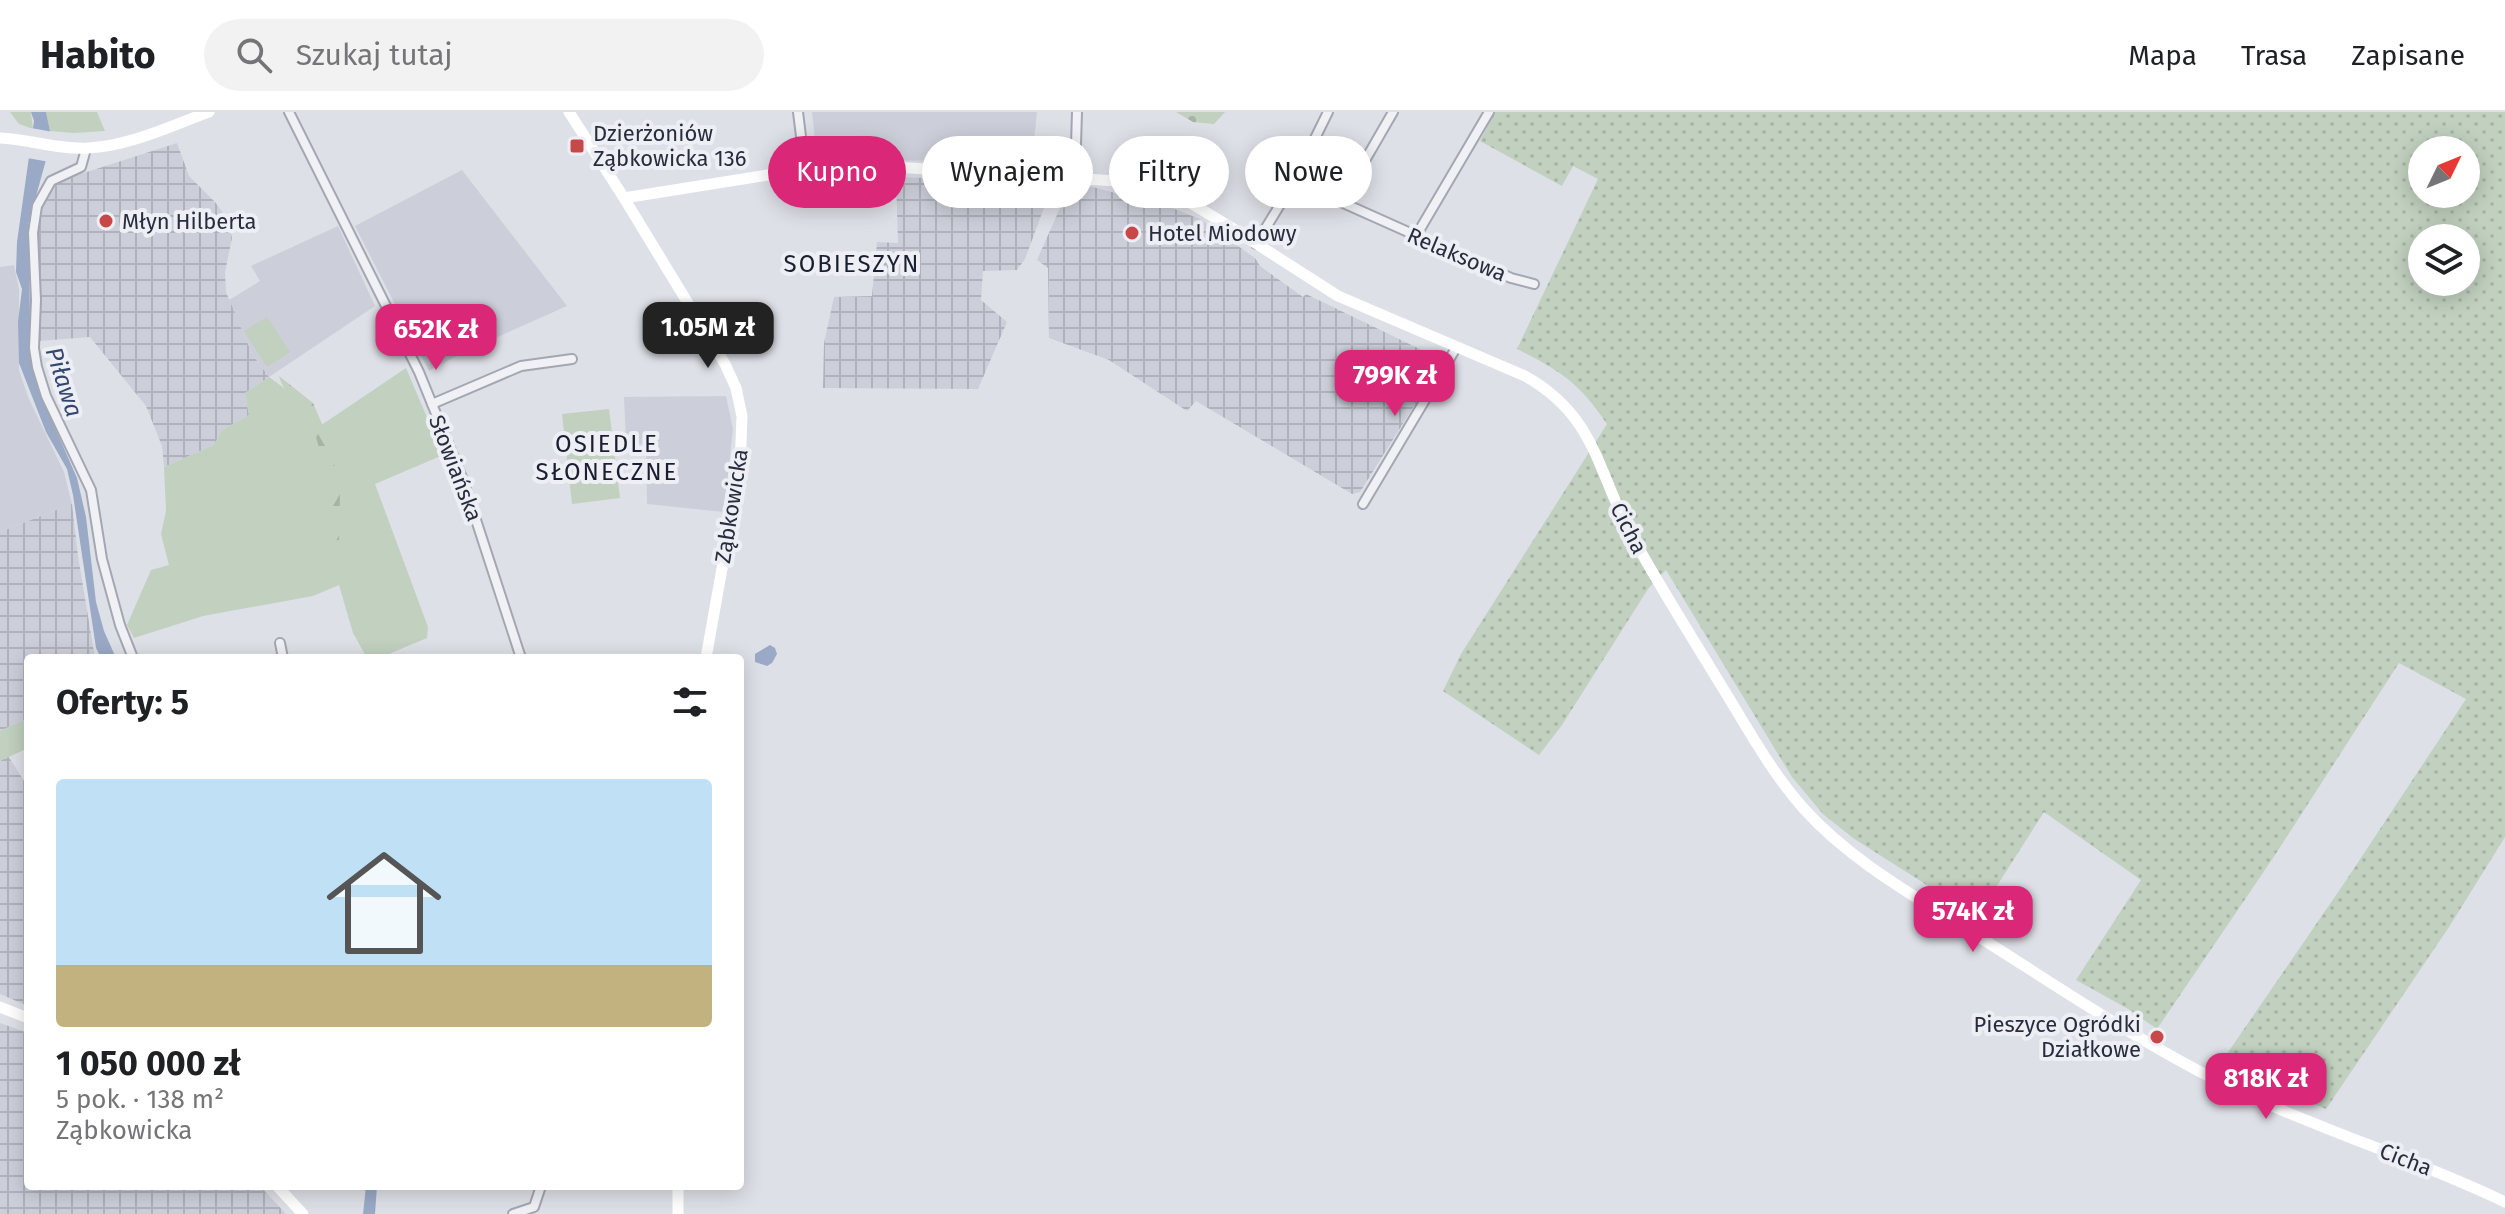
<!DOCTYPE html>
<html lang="pl">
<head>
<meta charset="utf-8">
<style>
  body { margin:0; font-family:"Fira Sans",sans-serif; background:#f2f2f2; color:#202124; height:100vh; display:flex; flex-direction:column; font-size:30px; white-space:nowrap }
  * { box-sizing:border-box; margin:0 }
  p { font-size:26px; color:#757577 }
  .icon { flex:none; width:44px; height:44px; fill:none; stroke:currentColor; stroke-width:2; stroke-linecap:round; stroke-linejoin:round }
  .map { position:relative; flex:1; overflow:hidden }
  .drawer { position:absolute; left:24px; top:542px; width:720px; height:536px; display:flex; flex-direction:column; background:#fff; border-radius:8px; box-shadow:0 4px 20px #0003 }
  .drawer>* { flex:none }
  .guide { position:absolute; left:768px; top:24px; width:760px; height:72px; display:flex; gap:16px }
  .needle { width:52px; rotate:47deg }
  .controls { position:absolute; left:2408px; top:24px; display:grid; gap:16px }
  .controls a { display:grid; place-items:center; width:72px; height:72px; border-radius:50%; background:#fff; box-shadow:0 4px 20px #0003; font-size:40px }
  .price { position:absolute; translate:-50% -68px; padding:0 18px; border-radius:16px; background:#db2777; color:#fff; font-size:26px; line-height:52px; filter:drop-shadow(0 2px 4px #0008) }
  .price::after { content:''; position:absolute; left:50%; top:48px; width:24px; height:18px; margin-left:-12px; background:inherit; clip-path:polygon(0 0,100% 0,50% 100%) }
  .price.current { background:#222; color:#fff }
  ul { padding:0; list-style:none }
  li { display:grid; align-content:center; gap:16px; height:424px; padding:0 32px }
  li span { display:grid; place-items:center; height:248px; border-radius:8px; color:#555 }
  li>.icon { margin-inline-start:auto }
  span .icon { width:144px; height:144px; fill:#fffc; stroke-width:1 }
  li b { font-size:34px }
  h2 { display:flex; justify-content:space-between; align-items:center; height:96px; padding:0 32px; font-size:34px }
  .pill { padding:0 28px; border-radius:36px; background:#fff; box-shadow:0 4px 20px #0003; font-size:28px; line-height:72px }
  .pill.current { background:#db2777; color:#fff }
  header { display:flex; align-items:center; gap:48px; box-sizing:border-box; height:112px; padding:0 40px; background:#fff; border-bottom:2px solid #e0e0e0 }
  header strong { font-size:38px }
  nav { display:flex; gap:44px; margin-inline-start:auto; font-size:28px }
  .search { width:560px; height:72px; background:#f2f2f2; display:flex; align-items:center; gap:20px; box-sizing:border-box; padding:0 28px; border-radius:44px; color:#757577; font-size:30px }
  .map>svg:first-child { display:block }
  .built { fill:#cccfd9 }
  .industrial { fill:url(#industrial-grid) }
  .grass { fill:#c1d0bf }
  .forest { fill:url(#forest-firs) }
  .cemetery { fill:url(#cemetery-stones) }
  .garden { fill:url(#garden-dots); fill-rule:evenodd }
  .water { fill:#9aa9c6 }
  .pier { fill:#dee0e7 }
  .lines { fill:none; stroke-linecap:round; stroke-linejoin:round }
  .street-casing { stroke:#a4a7b1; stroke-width:12 }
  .street { stroke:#f0f1f5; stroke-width:8 }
  .secondary { stroke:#fff; stroke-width:11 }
  .poi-dot { fill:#c84749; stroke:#edeff5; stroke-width:3 }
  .labels { text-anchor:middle; stroke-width:8; stroke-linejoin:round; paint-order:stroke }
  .poi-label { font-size:22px; fill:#282d3d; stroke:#edeff5; text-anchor:start }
  .street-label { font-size:22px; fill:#282d3d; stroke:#edeff5 }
  .neighbourhood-label { font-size:24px; letter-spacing:2px; fill:#1a1e2e; stroke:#edeff5 }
  .water-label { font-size:24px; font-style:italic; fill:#34466f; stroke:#edeff5 }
</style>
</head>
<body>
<header>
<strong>Habito</strong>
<div class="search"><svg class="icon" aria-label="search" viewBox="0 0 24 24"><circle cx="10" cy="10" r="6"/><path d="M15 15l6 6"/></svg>Szukaj tutaj</div>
<nav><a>Mapa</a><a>Trasa</a><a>Zapisane</a></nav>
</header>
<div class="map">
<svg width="2505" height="1102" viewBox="0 0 2505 1102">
  <defs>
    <pattern id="industrial-grid" width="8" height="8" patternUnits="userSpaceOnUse" patternTransform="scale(2)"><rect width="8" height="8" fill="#cccfd9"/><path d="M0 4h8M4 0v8" fill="none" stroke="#afb2bb"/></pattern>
    <pattern id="forest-firs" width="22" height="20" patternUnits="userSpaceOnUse" patternTransform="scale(2)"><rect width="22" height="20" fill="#c1d0bf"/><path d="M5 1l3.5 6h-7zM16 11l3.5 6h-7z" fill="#a6b3a5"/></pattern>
    <pattern id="cemetery-stones" width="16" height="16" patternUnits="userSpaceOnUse" patternTransform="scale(2)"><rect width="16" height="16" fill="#c1d0bf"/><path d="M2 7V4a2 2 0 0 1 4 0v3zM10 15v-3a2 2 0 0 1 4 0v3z" fill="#a6b3a5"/></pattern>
    <pattern id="garden-dots" width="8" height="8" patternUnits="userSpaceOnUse" patternTransform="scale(2)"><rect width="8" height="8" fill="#c1d0bf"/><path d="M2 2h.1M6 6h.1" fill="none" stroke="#a6b3a5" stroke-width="1.8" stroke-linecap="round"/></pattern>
  </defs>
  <rect width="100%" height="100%" fill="#dee0e7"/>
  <g class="built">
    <path d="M812 0H1037L1032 49 817 48Z"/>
    <path d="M462 58 567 194 464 240 429 259 355 114Z"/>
    <path d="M338 114 375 194 269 265 252 242 229 188 260 169 251 154Z"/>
    <path d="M14 153 19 177V258L28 285 64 360 72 392 0 420V155Z"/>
    <path d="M726 284 733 317 724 400 647 392 646 333 626 330 624 285Z"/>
  </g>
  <g class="industrial">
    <path d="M177 31 189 64 215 90 228 108 232 126 225 160 226 180 252 242 269 265 245 281 249 303 222 318 214 333 164 355 162 334 146 294 90 225 39 229V165L35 115 44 85 50 75 62 68Z"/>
    <path d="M896 65 1049 70 1048 85 1025 147 1017 158 983 159 981 188 1007 210 978 277 823 276 824 231 834 185 872 184 877 130 898 131Z"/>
    <path d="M1089 74 1172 96 1200 107 1255 146 1260 154 1303 185 1306 182 1428 241 1436 259 1360 380 1352 382 1196 289 1187 299 1109 248 1049 226 1048 156 1037 148 1064 87Z"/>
    <path d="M72 392 78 444 95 546H28V606L0 619V420Z"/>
    <path d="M8 644 28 675V894L0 882V649Z"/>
    <path d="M0 911 28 921V1074H260L286 1102H0Z"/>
  </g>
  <g class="grass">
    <path d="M10 0H31L33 17 19 12Z"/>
    <path d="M46 0H97L105 19 74 21 50 19Z"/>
    <path d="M267 205 290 240 267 255 244 219Z"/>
    <path d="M406 256 443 343 375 372 428 515 427 526 379 546H367L353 521 339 473 313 484 203 504 134 526 127 513 151 458 169 453 161 422 166 399 164 355 214 333 222 318 249 303 245 281 269 265 303 290 317 316Z"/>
    <path d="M609 297 620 386 572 392 562 302Z"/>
    <path d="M28 606V636L0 649V619Z"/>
  </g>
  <path class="forest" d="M279 264 313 291 328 326 340 378 339 428 327 429C326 390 326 348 311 310 303 291 285 286 279 264Z"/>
  <path class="cemetery" d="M1176 0H1225L1214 12 1193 10Z"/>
  <path class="garden" d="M1495 0H2505V725L2449 815 2326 997 2220 952 2345 770 2466 587 2399 551 2273 746 2157 917 2130 898 2076 868 2141 768 2044 700 1977 805 1853 726 1823 702 1792 665 1666 458 1648 477 1562 613 1539 643 1443 579 1461 542 1607 312C1578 270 1562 260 1517 237L1598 67 1573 54 1562 74 1480 29ZM2422 38H2466V82H2422ZM2422 126H2466V170H2422Z"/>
  <g class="water">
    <path d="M31 0H46L50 19 46 48 28 113 31 248 46 295 77 366 86 405 96 490 104 519 116 546H101L96 536 73 383 67 357 46 320 19 251 18 210 22 177 16 160 17 130 34 9Z"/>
    <path d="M770 533 775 536 777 542 772 551 767 554 755 550V542Z"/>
    <path d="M366 1074H377L375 1102H363Z"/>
  </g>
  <path class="pier" d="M31 16 53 20 50 50 27 46Z"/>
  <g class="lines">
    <defs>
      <g id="street">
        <path d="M289 0 419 260 463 368 521 546"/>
        <path d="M798 0 805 57"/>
        <path d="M86 37 81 55 51 69 37 94 33 121 36 188 34 236 37 255 46 284 91 378 102 447 120 513 133 546"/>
        <path d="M1075 65 1077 0"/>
        <path d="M1292 73 1341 90 1511 166 1534 172"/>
        <path d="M1341 90 1393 0"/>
        <path d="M1416 124 1489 0"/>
        <path d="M1256 132 1292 73 1328 0"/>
        <path d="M432 292 521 254 572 247"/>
        <path d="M1363 392 1456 236"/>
        <path d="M280 531 283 546"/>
        <path d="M513 1102 534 1095 541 1074"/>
      </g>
    </defs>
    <use href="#street" class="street-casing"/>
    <use href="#street" class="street"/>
    <g class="secondary">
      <path d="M569 0 624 86 725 252 736 276 742 304 740 356 706 546"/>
      <path d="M0 26C29 27 58 38 88 36 130 34 170 14 209 0"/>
      <path d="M624 86 805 57 878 54 1117 69 1179 84 1232 116 1338 184 1525 264C1597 304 1597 361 1633 426 1660 475 1690 522 1719 570 1746 613 1770 659 1804 697 1852 750 1916 785 1976 823 2057 874 2136 928 2222 971 2314 1016 2413 1046 2505 1090"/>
      <path d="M0 895 28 906"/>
      <path d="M277 1074 303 1102"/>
      <path d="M678 1074V1102"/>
    </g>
  </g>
  <g class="poi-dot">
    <rect x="569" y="26" width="16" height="16" rx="4"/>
    <circle cx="106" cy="109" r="8"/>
    <circle cx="1132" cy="121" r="8"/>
    <circle cx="2157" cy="925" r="8"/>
  </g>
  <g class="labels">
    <g class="poi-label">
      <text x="593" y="29">Dzierżoniów<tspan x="593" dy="25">Ząbkowicka 136</tspan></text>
      <text x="122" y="117">Młyn Hilberta</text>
      <text x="1148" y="129">Hotel Miodowy</text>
      <text x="2141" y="920" text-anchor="end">Pieszyce Ogródki<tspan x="2141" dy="25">Działkowe</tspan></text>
    </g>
    <g class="street-label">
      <text transform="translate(1457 142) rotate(23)" y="8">Relaksowa</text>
      <text transform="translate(456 356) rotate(69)" y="8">Słowiańska</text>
      <text transform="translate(731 394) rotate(-81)" y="8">Ząbkowicka</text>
      <text transform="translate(1629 416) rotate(63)" y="8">Cicha</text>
      <text transform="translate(2406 1047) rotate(21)" y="8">Cicha</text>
    </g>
    <g class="neighbourhood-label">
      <text x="852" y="160">SOBIESZYN</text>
      <text x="607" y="340">OSIEDLE<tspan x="607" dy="28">SŁONECZNE</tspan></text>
    </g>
    <g class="water-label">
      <text transform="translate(64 270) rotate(72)" y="8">Piława</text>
    </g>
  </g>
</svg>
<div class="controls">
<a><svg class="needle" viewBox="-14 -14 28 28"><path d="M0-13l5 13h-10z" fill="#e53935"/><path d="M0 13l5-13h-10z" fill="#757577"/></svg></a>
<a><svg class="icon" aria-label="layers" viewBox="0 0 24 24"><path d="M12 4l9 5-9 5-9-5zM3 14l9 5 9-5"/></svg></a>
</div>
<b class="price current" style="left:708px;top:258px">1.05M zł</b>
<b class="price" style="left:436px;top:260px">652K zł</b>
<b class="price" style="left:1395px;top:306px">799K zł</b>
<b class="price" style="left:1973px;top:842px">574K zł</b>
<b class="price" style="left:2266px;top:1009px">818K zł</b>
<div class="guide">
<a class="pill current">Kupno</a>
<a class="pill">Wynajem</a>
<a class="pill">Filtry</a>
<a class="pill">Nowe</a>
</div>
<section class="drawer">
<h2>Oferty: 5<svg class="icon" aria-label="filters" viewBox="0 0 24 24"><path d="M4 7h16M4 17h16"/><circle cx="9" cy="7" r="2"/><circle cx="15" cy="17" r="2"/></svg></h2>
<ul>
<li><span style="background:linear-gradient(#bfe0f5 75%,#c2b280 0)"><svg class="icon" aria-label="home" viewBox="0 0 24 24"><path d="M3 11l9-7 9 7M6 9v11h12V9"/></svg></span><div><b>1 050 000 zł</b><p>5 pok. · 138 m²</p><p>Ząbkowicka</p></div></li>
</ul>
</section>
</div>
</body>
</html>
